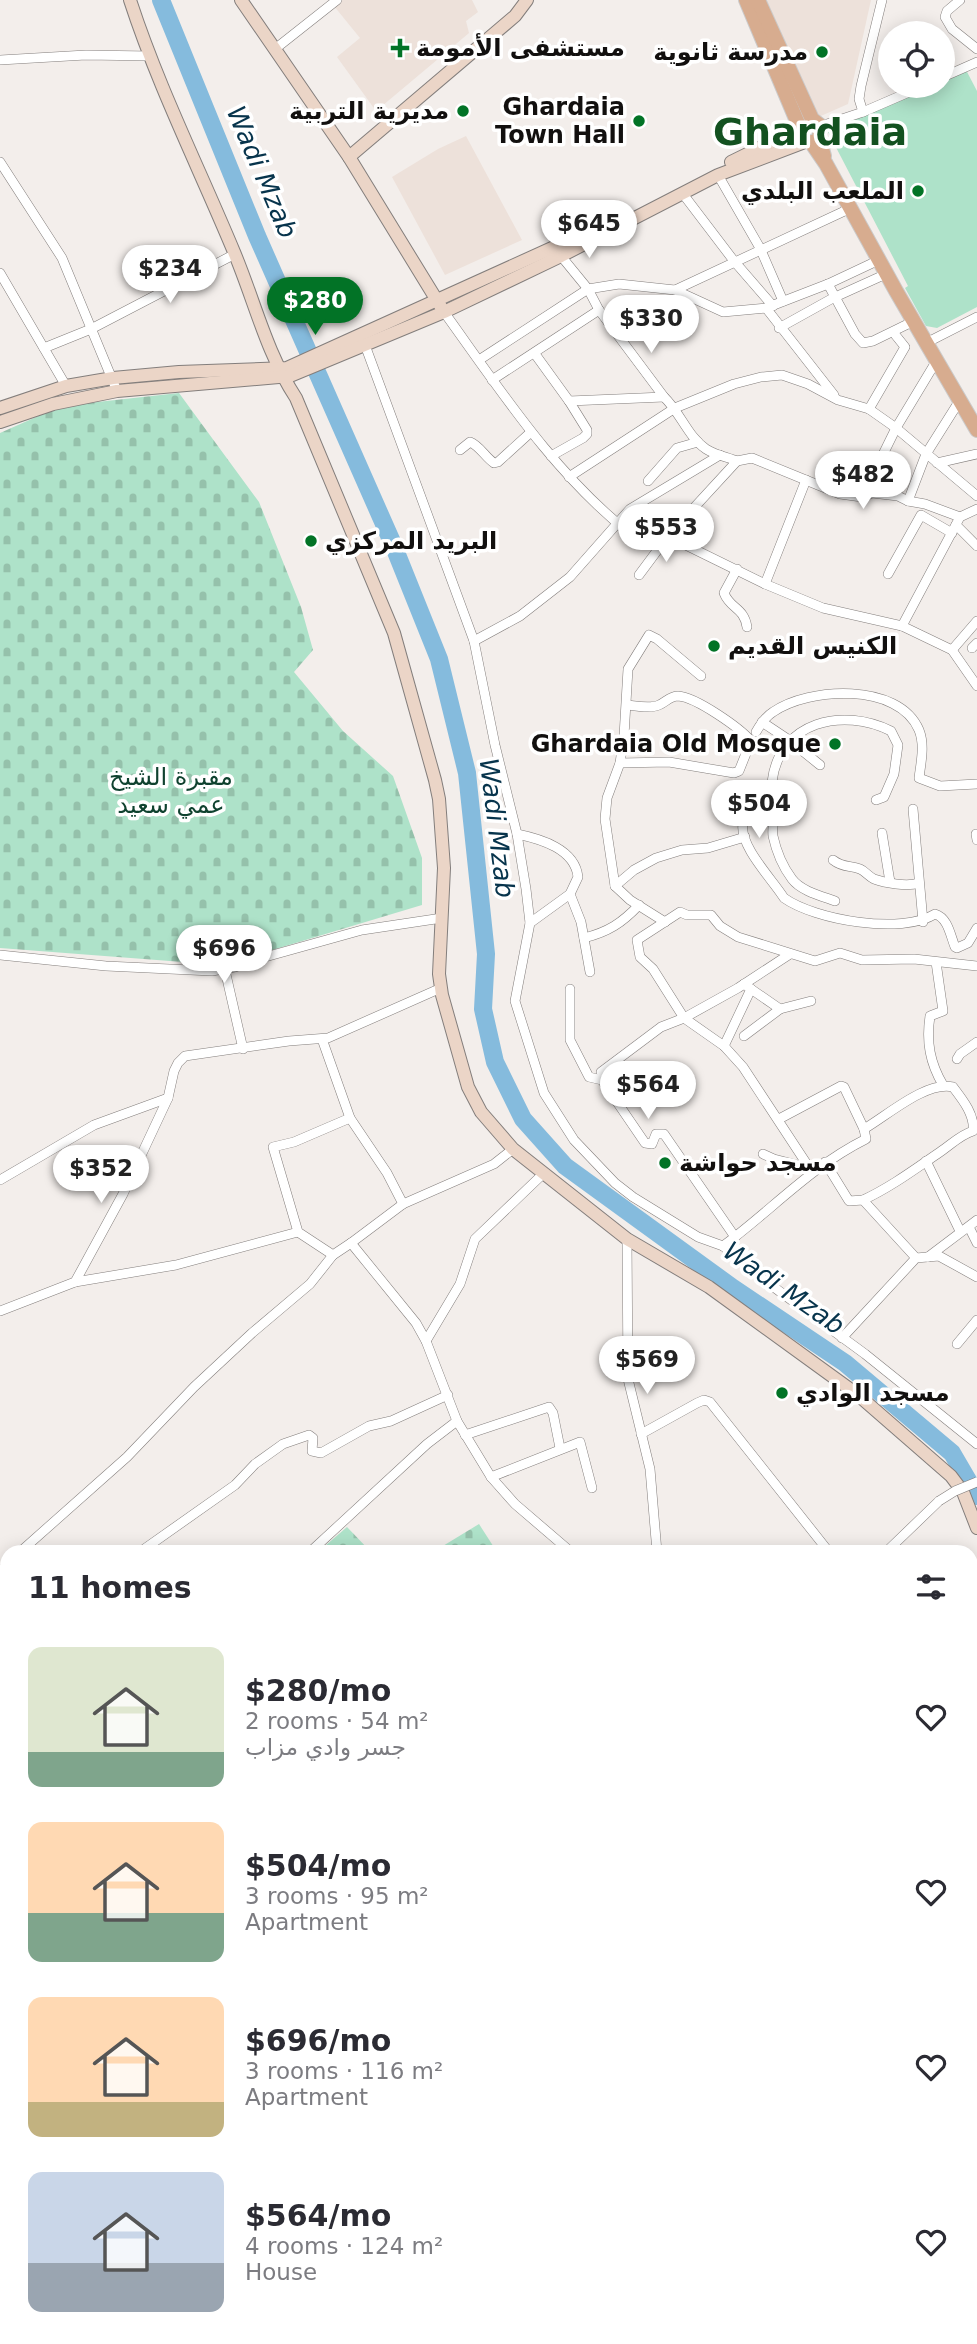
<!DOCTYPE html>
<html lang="en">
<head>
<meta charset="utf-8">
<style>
  body { margin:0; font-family:"DejaVu Sans",Cairo,sans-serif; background:#f7f7f7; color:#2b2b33; height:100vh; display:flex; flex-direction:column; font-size:26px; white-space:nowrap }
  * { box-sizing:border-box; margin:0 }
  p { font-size:23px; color:#7c7c81 }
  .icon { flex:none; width:38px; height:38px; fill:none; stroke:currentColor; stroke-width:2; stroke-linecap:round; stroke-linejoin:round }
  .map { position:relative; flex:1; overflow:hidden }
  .details { position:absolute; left:0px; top:1545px; width:978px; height:800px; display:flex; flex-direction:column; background:#fff; border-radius:21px 21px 0 0; box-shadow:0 4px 18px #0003 }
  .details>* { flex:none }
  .controls { position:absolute; left:878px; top:21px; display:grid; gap:14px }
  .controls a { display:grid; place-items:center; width:77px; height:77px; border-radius:50%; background:#fff; box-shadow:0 4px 18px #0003; font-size:35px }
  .price { position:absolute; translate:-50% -60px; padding:0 16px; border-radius:24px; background:#fff; color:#222; font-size:23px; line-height:46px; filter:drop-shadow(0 2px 4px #0008) }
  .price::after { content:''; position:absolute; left:50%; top:42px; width:21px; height:16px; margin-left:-10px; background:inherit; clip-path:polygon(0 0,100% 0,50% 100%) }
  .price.current { background:#027326; color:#fff }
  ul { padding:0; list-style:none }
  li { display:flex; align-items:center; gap:21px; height:175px; padding:0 28px }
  li span { display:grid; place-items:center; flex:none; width:196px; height:140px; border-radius:14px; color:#555 }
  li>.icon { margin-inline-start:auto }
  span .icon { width:84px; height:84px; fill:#fffc; stroke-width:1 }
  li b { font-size:30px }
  h2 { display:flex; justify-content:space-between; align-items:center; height:84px; padding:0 28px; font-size:30px }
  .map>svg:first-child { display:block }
  .built { fill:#ede1da }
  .green { fill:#aee2c9 }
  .cemetery { fill:url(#cemetery-stones) }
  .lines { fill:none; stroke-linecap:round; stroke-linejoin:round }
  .river { stroke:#85bbdd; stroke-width:18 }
  .street-casing { stroke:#837e7c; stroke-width:10 }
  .secondary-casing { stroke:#837e7c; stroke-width:14 }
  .primary-casing { stroke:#cbcaca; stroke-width:16 }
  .street { stroke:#fff; stroke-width:9 }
  .secondary { stroke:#ebd5c7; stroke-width:12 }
  .primary { stroke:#d7ac8f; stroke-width:14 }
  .street-bridge-casing { stroke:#837e7c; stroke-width:10; stroke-linecap:butt }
  .street-bridge { stroke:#fff; stroke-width:9 }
  .poi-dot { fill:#027326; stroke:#fff; stroke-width:2.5 }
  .labels { text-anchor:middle; stroke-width:7; stroke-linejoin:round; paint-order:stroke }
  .poi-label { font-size:24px; font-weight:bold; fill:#12100f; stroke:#fff; text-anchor:start }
  .park-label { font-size:24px; fill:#0f422f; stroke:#fff }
  .water-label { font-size:26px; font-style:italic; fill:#07344c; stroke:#fff }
  .town-label { font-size:38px; font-weight:bold; fill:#135120; stroke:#fff }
</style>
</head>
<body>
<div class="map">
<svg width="977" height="2344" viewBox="0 0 977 2344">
  <defs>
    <pattern id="cemetery-stones" width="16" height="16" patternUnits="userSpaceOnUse" patternTransform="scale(1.75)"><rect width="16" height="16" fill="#aee2c9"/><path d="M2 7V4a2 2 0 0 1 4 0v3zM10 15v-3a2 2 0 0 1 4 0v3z" fill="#95c1ab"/></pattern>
  </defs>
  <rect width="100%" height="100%" fill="#f3eeeb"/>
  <g class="built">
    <path d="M342 0H472L478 12 466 21 469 33 376 111 337 57 360 38 334 6Z"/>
    <path d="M760 0H871L848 104 814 119Z"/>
    <path d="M466 136 522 240 445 275 392 177 438 149Z"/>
  </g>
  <path class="green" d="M966 70 977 91V307L937 328 926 326 905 288 908 286 827 130 930 86H943V80Z"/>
  <g class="cemetery">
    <path d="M179 393 259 502 301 607 313 650 294 672 343 731 393 776 422 858V905L222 965 0 948V433L61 406Z"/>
    <path d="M479 1524 497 1552H433Z"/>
    <path d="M347 1527 371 1552H318Z"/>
    <path d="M971 2069 977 2074V2299L971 2302Z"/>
  </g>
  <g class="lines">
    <path class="river" d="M161 0 257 236 392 542 439 659 467 773 486 954 483 1009 495 1062 523 1119 565 1166 733 1288 845 1363 952 1453 977 1496"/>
    <defs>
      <g id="street">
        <path d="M960 0 947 11 945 17 952 29 977 49"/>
        <path d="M275 49 337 0"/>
        <path d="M0 60 86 55 150 56"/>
        <path d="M943 77 977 62"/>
        <path d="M863 112 923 86"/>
        <path d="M821 126 863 112 859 99 861 86 882 0"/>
        <path d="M0 162 62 258 117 391"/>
        <path d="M718 175 760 248 783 301"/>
        <path d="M683 194 734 261 773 306"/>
        <path d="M561 256 588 289 599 310 664 397C680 412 688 437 706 449 715 455 727 457 737 461"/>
        <path d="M0 273 66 386"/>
        <path d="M828 284 855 334 863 343 873 341 914 321"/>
        <path d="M675 290 851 208"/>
        <path d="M766 308 834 395"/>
        <path d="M444 312C501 391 555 475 633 536L639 535 648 528H651L765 584 823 608 902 626 952 650 977 686"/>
        <path d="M779 328 833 298 886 274"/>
        <path d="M926 343 977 317"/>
        <path d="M365 345 474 641 495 745 517 834 526 889 530 923 515 1001 544 1093 574 1140 615 1183 633 1197 698 1237 723 1246 760 1277 865 1354 977 1444"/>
        <path d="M44 348 91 329 235 254"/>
        <path d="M535 354 569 401 587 430V434L583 438 551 456"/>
        <path d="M479 360 588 289 619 284 675 290 723 312 766 308 828 284 879 260"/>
        <path d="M492 380 599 310"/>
        <path d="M569 401 664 397"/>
        <path d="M869 409 905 347 893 332"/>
        <path d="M460 450 470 442C480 446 485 457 494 463L498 462 531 432"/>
        <path d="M937 463 977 454"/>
        <path d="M569 477 675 408 734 384 761 377 782 375 808 384 838 400 869 409 896 428 977 496"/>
        <path d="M648 481 677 448 698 442"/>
        <path d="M862 497 896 428 937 360"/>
        <path d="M908 501 926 454 960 400"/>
        <path d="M956 525 977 546"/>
        <path d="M737 569 724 593C730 609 744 607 747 627"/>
        <path d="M888 574 921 515 952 533"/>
        <path d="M639 575 668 536 737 461 752 458 840 494 862 497 872 493 898 496 908 501 925 504 960 517 977 509"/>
        <path d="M765 584 806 480"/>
        <path d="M902 626 960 517"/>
        <path d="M474 641 520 616 570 577 630 509 720 455"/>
        <path d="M972 648 977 643"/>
        <path d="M952 650 977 621"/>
        <path d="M762 722 789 740 820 765"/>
        <path d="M756 732C760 725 765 717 773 712 808 687 899 682 919 730 925 745 921 762 919 778L940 786 977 784"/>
        <path d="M620 763 669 762 734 773 739 771 751 741C740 728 696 697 678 696 670 696 666 702 659 705 650 709 637 706 627 705"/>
        <path d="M748 794 751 809C748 813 744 819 743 824 739 846 773 880 784 898 815 920 902 935 935 914 948 918 950 934 955 947L957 948 968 943 977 928"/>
        <path d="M913 809 923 922"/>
        <path d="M882 833 890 882"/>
        <path d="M517 834C541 839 575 849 578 877L570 894 581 922 590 972"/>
        <path d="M976 834 977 840"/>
        <path d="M833 860C843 868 850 865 860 869 865 871 868 876 874 879 885 883 907 887 919 883"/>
        <path d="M615 886 634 870 656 858 682 850 708 848 745 837"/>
        <path d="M835 901C821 896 801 891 792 879 783 867 776 850 773 836 772 829 774 821 774 814 773 804 771 793 772 782 779 721 843 707 891 731L898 745 894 774 884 797 876 800"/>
        <path d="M665 922 630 900 615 886 605 819 607 798 620 763 624 736 628 669 649 635 657 639 701 676"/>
        <path d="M530 923 570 894"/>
        <path d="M584 938C608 932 622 923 639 905"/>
        <path d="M0 955 106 966 212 971 235 967 258 959 362 930 442 918"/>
        <path d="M936 962 943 1011 930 1016C926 1042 930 1063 943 1085"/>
        <path d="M225 970 243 1049"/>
        <path d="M570 989V1040L589 1077 602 1080 645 1143 652 1144 656 1134H664L735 1237"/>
        <path d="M751 989 780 1009 811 1001"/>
        <path d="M744 1036 780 1009"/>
        <path d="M322 1039 350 1118 387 1173 403 1204"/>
        <path d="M724 1046 751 989 744 984"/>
        <path d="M957 1059 960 1054 977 1042"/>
        <path d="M601 1072 661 1027 684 1018 738 988 790 954"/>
        <path d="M350 1118 294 1142 273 1147 298 1232 333 1255 351 1243 416 1323 426 1341 457 1421 491 1477 515 1504 571 1552"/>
        <path d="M779 1119 841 1086 844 1087 864 1129"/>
        <path d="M763 1154 774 1159 809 1168"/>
        <path d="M926 1161 960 1231"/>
        <path d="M825 1162 849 1201 863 1200 916 1258"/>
        <path d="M812 1172 743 1067 724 1046 684 1018 653 969 640 957 637 940 680 912 687 915H711L720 926 738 937 815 961 840 953 862 960 914 959 977 966"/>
        <path d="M0 1180 94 1125 168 1098"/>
        <path d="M969 1227 977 1243"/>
        <path d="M627 1239 628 1379 650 1469 657 1552"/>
        <path d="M351 1243 403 1204 494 1164 513 1149"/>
        <path d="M723 1246C772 1210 810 1167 866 1139L864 1129C888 1115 926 1081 953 1087 963 1100 975 1115 973 1131 960 1135 952 1144 940 1152 915 1169 891 1187 863 1200"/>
        <path d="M928 1257 977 1220"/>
        <path d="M75 1282 176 1265 298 1232"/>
        <path d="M0 1311 75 1282 123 1194 168 1098 174 1071 178 1063 185 1056 289 1041 328 1038 441 988"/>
        <path d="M842 1338 916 1258 939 1256 977 1277"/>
        <path d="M426 1341 460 1284 475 1239 544 1173"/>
        <path d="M957 1344 977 1320"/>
        <path d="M641 1434 697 1403 704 1400 710 1402 829 1552"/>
        <path d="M465 1435 549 1407 553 1413 560 1448"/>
        <path d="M491 1477 580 1442 592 1488"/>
        <path d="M20 1552 127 1457 194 1387 252 1333 310 1284 333 1255"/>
        <path d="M140 1552 235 1485 255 1464 283 1444 309 1435 313 1438 312 1451 321 1453 369 1426 391 1421 448 1395"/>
        <path d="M310 1552 427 1444 457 1421"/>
        <path d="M886 1552 939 1501"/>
        <path d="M0 1572 7 1565"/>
        <path d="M971 1587 977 1584"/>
        <path d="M0 1605 7 1615"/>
        <path d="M971 1903 977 1900"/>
        <path d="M971 1957 977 1960"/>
        <path d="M444 2338 447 2344"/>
        <path d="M758 2338 762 2344"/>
        <path d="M399 2344 408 2338"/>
        <path d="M839 2344 861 2338"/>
      </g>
      <g id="secondary">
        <path d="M130 0C158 86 199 168 234 252 255 302 266 352 296 398L394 633 435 780 439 799 444 868 439 974 442 995 468 1087 481 1112 513 1149 627 1239 709 1287 858 1395 951 1476 963 1492 977 1528"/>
        <path d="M241 0 349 157 441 307"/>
        <path d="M349 157 515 16 527 0"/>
        <path d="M731 162 798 129"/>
        <path d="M0 408 66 386 113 378 179 372 287 368 627 214"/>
        <path d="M0 422 53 404 117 391 290 376 444 312 561 256 718 175 805 142"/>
        <path d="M0 1803 7 1799"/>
        <path d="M539 2338 543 2344"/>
      </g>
      <g id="primary">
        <path d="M746 0 799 126"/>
        <path d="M758 0 812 119 821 126 819 138 824 156"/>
        <path d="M811 142 826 164 896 291 977 430"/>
      </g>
    </defs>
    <use href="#street" class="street-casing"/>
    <use href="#secondary" class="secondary-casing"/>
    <use href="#primary" class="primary-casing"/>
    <use href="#street" class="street"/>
    <use href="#secondary" class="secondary"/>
    <use href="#primary" class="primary"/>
    <defs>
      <path id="street-bridge" d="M939 1501 955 1491 977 1482"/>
    </defs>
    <use href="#street-bridge" class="street-bridge-casing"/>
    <use href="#street-bridge" class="street-bridge"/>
  </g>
  <g class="poi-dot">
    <path d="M396.5 37.5h7v7h7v7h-7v7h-7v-7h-7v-7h7z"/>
    <circle cx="822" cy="52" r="7"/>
    <circle cx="463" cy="111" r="7"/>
    <circle cx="639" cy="121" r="7"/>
    <circle cx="918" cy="191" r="7"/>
    <circle cx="311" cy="541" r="7"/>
    <circle cx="714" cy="646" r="7"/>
    <circle cx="835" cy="744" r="7"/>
    <circle cx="665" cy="1163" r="7"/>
    <circle cx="782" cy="1393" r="7"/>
  </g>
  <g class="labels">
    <g class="poi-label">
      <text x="416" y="56">مستشفى الأمومة</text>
      <text x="808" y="60" text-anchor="end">مدرسة ثانوية</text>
      <text x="625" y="115" text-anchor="end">Ghardaia<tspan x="625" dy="28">Town Hall</tspan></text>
      <text x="449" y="119" text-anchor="end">مديرية التربية</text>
      <text x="904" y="199" text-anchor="end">الملعب البلدي</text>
      <text x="325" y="549">البريد المركزي</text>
      <text x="728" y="654">الكنيس القديم</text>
      <text x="821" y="752" text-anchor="end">Ghardaia Old Mosque</text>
      <text x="679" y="1171">مسجد حواشة</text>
      <text x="796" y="1401">مسجد الوادي</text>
    </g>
    <g class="park-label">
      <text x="171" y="785">مقبرة الشيخ<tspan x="171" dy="28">عمي سعيد</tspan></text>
    </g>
    <g class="water-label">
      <text transform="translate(262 172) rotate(67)" y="9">Wadi Mzab</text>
      <text transform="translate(497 828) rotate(83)" y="9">Wadi Mzab</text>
      <text transform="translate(784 1288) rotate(35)" y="9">Wadi Mzab</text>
    </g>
    <g class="town-label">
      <text x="810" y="145">Ghardaia</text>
    </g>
  </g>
</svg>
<div class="controls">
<a><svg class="icon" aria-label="locate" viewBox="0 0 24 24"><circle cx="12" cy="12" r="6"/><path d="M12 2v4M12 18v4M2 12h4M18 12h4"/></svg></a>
</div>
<b class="price" style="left:589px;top:260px">$645</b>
<b class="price" style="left:170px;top:305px">$234</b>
<b class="price current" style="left:315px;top:337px">$280</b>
<b class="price" style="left:651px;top:355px">$330</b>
<b class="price" style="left:863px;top:511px">$482</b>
<b class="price" style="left:666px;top:564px">$553</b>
<b class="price" style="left:759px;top:840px">$504</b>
<b class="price" style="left:224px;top:985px">$696</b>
<b class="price" style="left:648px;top:1121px">$564</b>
<b class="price" style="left:101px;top:1205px">$352</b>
<b class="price" style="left:647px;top:1396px">$569</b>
<section class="details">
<h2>11 homes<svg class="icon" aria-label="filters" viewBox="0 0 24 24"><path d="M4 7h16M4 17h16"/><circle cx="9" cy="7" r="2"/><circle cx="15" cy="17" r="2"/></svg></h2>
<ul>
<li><span style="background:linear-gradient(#dfe7d0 75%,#7fa58c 0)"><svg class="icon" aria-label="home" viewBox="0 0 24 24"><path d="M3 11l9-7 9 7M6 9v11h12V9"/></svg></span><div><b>$280/mo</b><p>2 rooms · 54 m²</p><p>جسر وادي مزاب</p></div><svg class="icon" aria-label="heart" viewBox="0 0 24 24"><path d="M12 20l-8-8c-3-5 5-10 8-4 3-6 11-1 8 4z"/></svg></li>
<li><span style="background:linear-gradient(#ffd9b3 65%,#7fa58c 0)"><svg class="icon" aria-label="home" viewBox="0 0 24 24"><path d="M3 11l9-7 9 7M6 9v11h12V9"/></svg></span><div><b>$504/mo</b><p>3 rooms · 95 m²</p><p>Apartment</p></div><svg class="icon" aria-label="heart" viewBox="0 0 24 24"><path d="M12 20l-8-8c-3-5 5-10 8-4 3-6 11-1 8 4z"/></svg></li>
<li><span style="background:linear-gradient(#ffd9b3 75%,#c2b280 0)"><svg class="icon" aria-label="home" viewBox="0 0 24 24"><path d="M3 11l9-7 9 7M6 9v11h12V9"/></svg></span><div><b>$696/mo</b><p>3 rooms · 116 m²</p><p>Apartment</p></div><svg class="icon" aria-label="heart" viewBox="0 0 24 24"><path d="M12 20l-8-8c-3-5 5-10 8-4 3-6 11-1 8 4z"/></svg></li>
<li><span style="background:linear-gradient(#c9d6e8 65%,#9aa5b1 0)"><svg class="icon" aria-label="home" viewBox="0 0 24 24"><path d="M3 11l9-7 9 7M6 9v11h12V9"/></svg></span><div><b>$564/mo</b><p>4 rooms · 124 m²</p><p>House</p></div><svg class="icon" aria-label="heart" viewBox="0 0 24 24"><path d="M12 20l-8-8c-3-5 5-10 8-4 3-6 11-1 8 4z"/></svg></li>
</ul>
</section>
</div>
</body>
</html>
